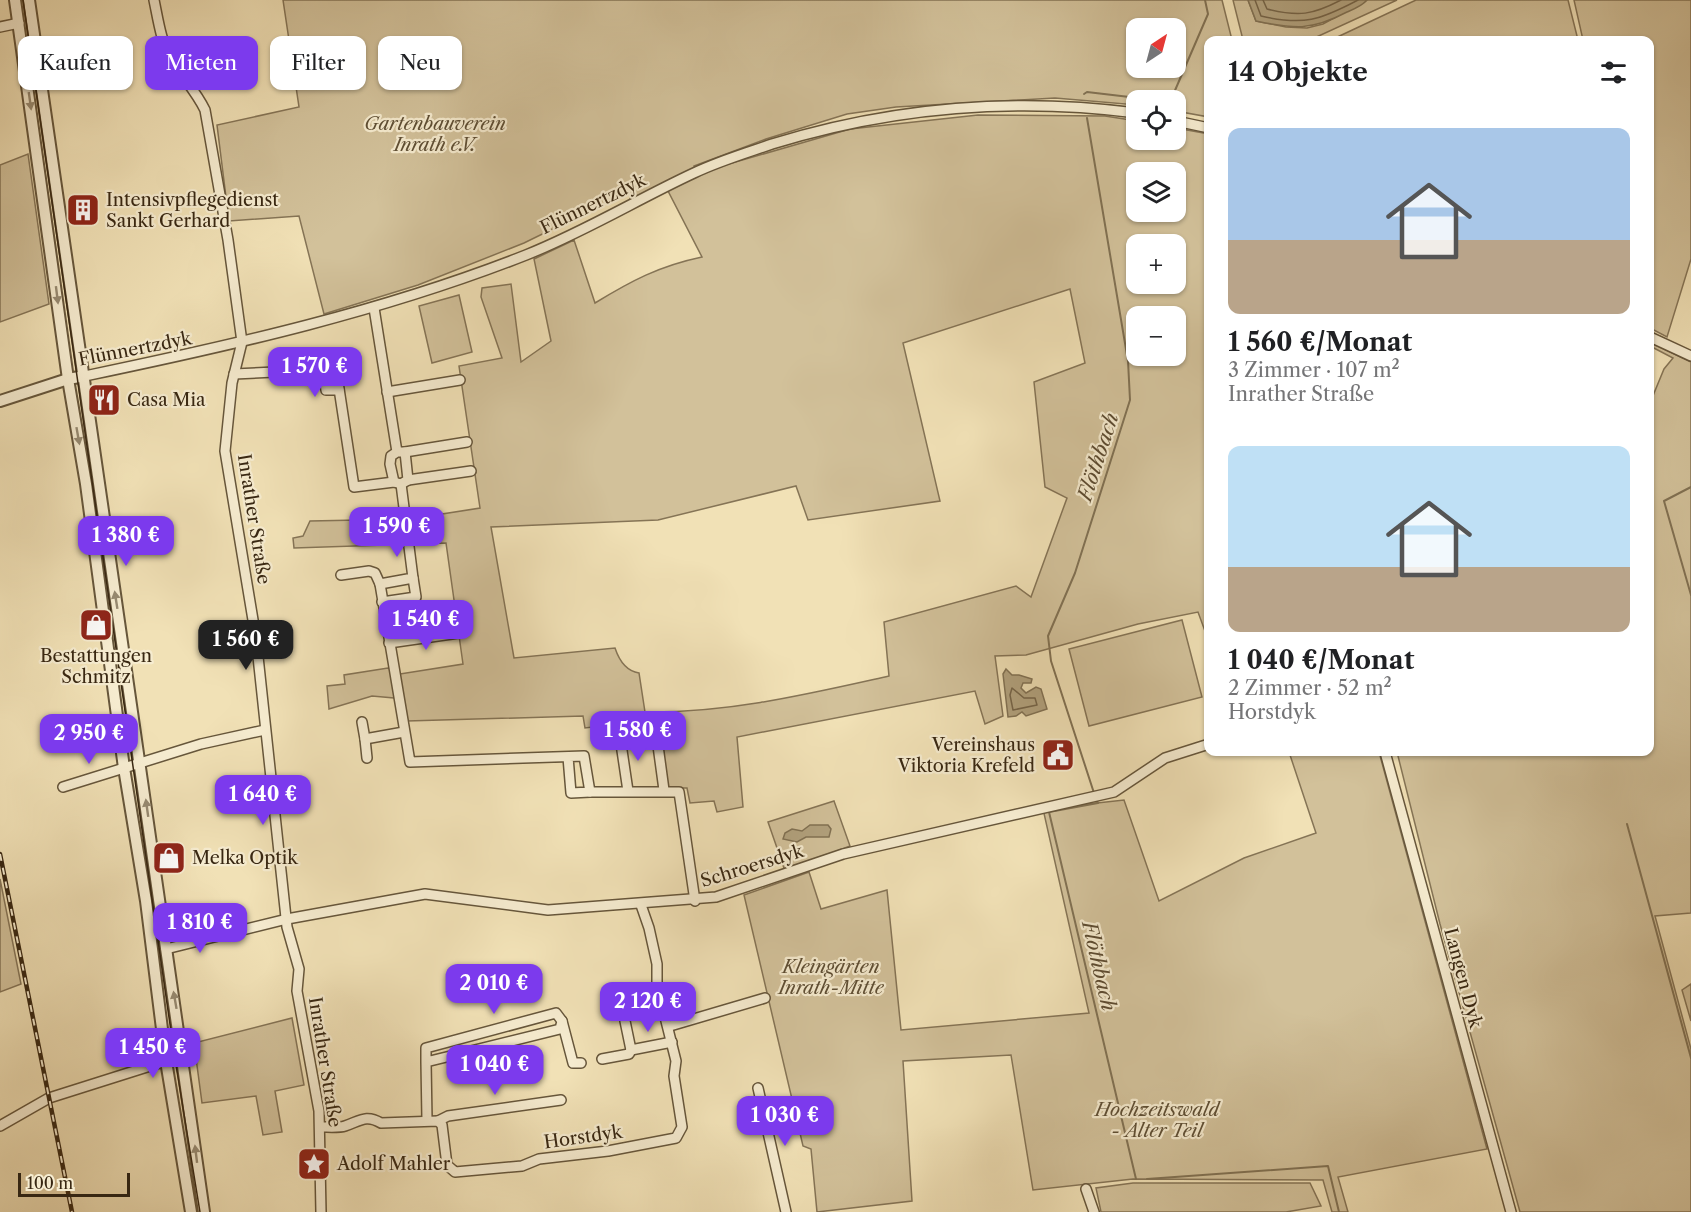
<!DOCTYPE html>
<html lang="de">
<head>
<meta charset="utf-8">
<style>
  body { margin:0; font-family:"Libre Caslon Text",serif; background:#f2f2f2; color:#202124; height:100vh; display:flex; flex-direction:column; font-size:22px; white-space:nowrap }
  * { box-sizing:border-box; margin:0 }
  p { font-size:20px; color:#757577 }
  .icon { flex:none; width:33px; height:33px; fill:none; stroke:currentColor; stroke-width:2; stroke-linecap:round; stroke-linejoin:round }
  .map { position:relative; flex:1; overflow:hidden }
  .panel { position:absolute; left:1204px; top:36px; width:450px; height:720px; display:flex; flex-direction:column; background:#fff; border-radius:12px; box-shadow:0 2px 4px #0004 }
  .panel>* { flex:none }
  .hud { position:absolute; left:18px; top:36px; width:570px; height:54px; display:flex; gap:12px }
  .needle { width:39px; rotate:36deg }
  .controls { position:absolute; left:1126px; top:18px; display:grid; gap:12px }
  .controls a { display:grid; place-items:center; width:60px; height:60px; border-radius:12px; background:#fff; box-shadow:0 2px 4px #0004; font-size:30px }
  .scale { position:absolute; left:18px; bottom:15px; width:112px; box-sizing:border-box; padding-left:6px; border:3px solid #382712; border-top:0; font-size:16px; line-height:21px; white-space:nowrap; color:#382712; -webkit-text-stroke:4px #f6ecd0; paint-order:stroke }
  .price { position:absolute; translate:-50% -51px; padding:0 14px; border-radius:12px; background:#7c3aed; color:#fff; font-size:20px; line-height:39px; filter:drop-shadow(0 2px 3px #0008) }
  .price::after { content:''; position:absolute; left:50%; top:36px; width:18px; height:14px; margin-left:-9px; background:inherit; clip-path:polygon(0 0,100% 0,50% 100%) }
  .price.active { background:#222; color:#fff }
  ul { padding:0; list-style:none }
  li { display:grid; align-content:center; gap:12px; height:318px; padding:0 24px }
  li span { display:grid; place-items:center; height:186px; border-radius:12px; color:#555 }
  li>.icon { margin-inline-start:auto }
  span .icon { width:108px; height:108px; fill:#fffc; stroke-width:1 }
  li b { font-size:26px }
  h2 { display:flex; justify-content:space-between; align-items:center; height:72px; padding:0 24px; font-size:26px }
  .pill { padding:0 21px; border-radius:12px; background:#fff; box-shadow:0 2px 4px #0004; font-size:21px; line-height:54px }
  .pill.active { background:#7c3aed; color:#fff }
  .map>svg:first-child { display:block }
  .green { fill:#d2c19a; stroke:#857456; stroke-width:1.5; fill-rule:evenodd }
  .water { fill:#b2a27e; stroke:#817153; stroke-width:1.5 }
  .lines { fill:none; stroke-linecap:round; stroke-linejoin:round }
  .shore { stroke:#756448; stroke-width:1.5 }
  .stream { stroke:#817153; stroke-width:2 }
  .minor-casing { stroke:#66563b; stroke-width:12 }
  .tertiary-casing { stroke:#66563b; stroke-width:14 }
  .minor { stroke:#f6ecd0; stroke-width:9 }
  .tertiary { stroke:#f6ecd0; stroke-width:10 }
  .tram { stroke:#382712; stroke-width:1.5 }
  .rail-casing { stroke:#382712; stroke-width:4.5 }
  .rail { stroke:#f6ecd0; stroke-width:2; stroke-dasharray:7; stroke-linecap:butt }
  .oneway { fill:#978a71 }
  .labels { text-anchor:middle; stroke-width:4.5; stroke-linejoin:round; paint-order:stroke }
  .park-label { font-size:18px; font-style:italic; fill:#5e4e34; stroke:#f6ecd0 }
  .poi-label { font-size:18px; fill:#382712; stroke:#f6ecd0; text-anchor:start }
  .street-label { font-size:18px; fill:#382712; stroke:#f6ecd0 }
  .water-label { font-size:20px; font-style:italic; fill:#5d4c32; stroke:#f6ecd0 }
</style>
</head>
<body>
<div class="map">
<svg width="1691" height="1212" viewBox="0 0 1691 1212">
  <rect width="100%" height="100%" fill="#f1e1b6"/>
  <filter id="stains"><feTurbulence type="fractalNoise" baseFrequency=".00333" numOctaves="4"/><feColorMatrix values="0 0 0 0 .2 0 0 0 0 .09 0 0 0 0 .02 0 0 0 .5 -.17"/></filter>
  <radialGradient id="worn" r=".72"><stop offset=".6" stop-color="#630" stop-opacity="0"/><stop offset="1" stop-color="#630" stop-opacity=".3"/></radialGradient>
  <g class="green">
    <path d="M283 0H1222L1232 40H1209V117L1176 111V100H1137V105L1055 98 896 107 847 114 766 139 694 166 695 172 630 199 632 190 524 243 418 285 324 314 299 216 229 221 217 125 299 107ZM1137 28H1176V68H1137Z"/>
    <path d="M1233 0H1248L1256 21 1286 27 1307 28 1323 24 1367 0H1397L1310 40H1243Z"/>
    <path d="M1416 0H1568L1578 40H1331Z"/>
    <path d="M1574 0H1691V259L1667 337 1650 328V40H1583Z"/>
    <path d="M978 115 1105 116 1137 121V140H1176V128L1209 134V642L1198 612 1138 624 1026 655 995 656 1003 716 985 724 975 691 737 737 743 807 717 812 714 801 690 803 687 788H667L656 719 585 728 583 716 407 721 394 698 372 696 329 709 327 686 345 684 344 675 388 668 400 674 463 664 446 543 294 548 293 538 303 536 310 521 410 519 480 508 459 366 502 358 481 297 482 288 511 284 521 362 551 341 534 259 574 240 595 303C631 281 659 266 702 257L666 187 694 174 850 129ZM1137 172H1176V212H1137ZM1137 244H1176V284H1137ZM1070 289 1085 363 1034 382 1045 487 1067 498 1031 597 1016 586 884 622 889 676C808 694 729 713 645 712L639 673C626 671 619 660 615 648L514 658 491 527 658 520 796 486 808 520 940 501 903 343ZM1137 316H1176V356H1137Z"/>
    <path d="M28 154 49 304 0 322V165Z"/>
    <path d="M459 295 472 352 432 363 419 306Z"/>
    <path d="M1650 342 1691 362V913L1655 916 1691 1049V1212H1520L1440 924 1397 752H1650V403L1664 369 1673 358 1650 346Z"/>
    <path d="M1182 620 1202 697 1089 726 1069 649Z"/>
    <path d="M1289 752H1379L1487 1149 1338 1177 1348 1212H1332L1323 1180 1133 1179 1033 1190 1011 1055 903 1061 912 1201 817 1212 811 1149 803 1146 744 895 809 872 821 909 887 890 901 1030 1089 1013 1043 809 1124 800 1159 901 1244 858 1316 833Z"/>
    <path d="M834 801 850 846 785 871 768 822Z"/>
    <path d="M0 879 21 984 0 992Z"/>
    <path d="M1691 984V1021L1682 990Z"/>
    <path d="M292 1018 304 1085 275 1091 282 1132 263 1135 256 1096 202 1103 194 1043Z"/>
    <path d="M1133 1183H1310L1321 1206 1286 1212H1101L1096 1188Z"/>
  </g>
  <g class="water">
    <path d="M1248 0H1367C1362 6 1354 9 1347 12 1311 31 1294 29 1256 21Z"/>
    <path d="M1006 669 1012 675H1019L1032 679 1031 683H1023L1021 688 1026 693 1036 687 1041 689 1047 709 1026 716 1022 712 1016 716 1008 717 1003 674Z"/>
    <path d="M810 825H828L831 829 829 837H806L797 842 783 839 785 833 792 829 802 831Z"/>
  </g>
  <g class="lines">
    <g class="shore">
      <path d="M1255 0 1261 16C1304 26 1320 20 1358 0"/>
      <path d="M1263 0 1267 9C1299 17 1312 15 1341 0"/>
      <path d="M1012 688 1024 698H1035L1037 705 1013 710 1010 695Z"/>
    </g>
    <g class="stream">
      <path d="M1084 94 1087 92 1155 100"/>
      <path d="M1168 100 1173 95 1208 14 1205 0"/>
      <path d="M1087 118 1128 361 1130 400 1075 573 1048 636 1051 661 1094 793"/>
      <path d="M1691 487 1664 501 1691 595"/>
      <path d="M1096 799 1098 803 1049 812 1136 1179"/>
      <path d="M1627 824 1691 1058"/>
      <path d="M1147 1179 1328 1166 1339 1212"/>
    </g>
    <defs>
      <g id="minor">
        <path d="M154 0C158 19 161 42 171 59 182 77 196 91 205 110L228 240 242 342 232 383 225 451 256 638 287 927 299 969 297 991 319 1111 321 1212"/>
        <path d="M0 27 19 23"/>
        <path d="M1176 121 1209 128"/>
        <path d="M374 308 397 452 391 456 390 464 394 482 401 484 408 480 405 452H397"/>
        <path d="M1650 337 1691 356"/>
        <path d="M323 369 326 390H339"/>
        <path d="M234 374 336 369 354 487 394 482"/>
        <path d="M85 376C234 345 384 311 526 255 584 232 638 199 694 173 719 161 746 153 772 144 892 107 1013 97 1137 113"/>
        <path d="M387 392 460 380"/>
        <path d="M405 452 467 442"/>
        <path d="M408 480 471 471"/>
        <path d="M341 575 369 571 375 573 380 584 413 578 401 484"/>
        <path d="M380 584 410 762 584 756 590 792 571 793 568 757"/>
        <path d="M382 602 416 597 413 578"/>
        <path d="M389 643 459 633"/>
        <path d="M362 722 365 739 404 732"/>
        <path d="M656 731 664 790"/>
        <path d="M620 737 628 791"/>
        <path d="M365 739 367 758"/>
        <path d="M1385 752 1511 1212"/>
        <path d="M63 787 201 744 265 730"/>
        <path d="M590 792H679L695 901"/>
        <path d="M166 949 287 919 425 894 548 910 716 897 843 854 1114 792 1165 758 1209 744"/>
        <path d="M562 1021 573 1063H581"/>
        <path d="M625 1021 631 1050 672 1042"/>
        <path d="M670 1026 765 998"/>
        <path d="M602 1059 629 1054 631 1050"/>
        <path d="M426 1062V1048L556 1013 562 1021 560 1029 426 1062 427 1120"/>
        <path d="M758 1088 786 1212"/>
        <path d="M438 1121 448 1116 561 1100"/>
        <path d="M0 1126 49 1098 166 1061 184 1058"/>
        <path d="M321 1127C328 1127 339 1128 345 1126 360 1121 366 1114 381 1123L438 1121 442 1125 447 1165 455 1172 522 1166 539 1159 608 1151 676 1138 682 1127 674 1076 676 1061 657 985V964L649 928 641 905"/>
        <path d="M1086 1189 1094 1212"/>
      </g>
      <g id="tertiary">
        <path d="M15 0 68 379 86 484 124 768 146 901 166 1061 191 1212"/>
        <path d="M29 0C85 404 149 808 204 1212"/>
        <path d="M0 401 68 379 85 376"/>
      </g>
    </defs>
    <use href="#minor" class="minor-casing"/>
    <use href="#tertiary" class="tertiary-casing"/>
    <use href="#minor" class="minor"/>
    <use href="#tertiary" class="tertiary"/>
    <path class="tram" d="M23 0 175 1059 200 1212"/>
    <defs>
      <path id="rail" d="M0 854 72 1212"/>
    </defs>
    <use href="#rail" class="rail-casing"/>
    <use href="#rail" class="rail"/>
  </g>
  <defs><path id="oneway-solid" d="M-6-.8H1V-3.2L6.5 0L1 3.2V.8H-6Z" transform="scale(1.5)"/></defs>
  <g class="oneway">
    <use href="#oneway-solid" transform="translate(30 101) rotate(82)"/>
    <use href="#oneway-solid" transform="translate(57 295) rotate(83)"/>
    <use href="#oneway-solid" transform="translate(78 436) rotate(80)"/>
    <use href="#oneway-solid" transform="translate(116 600) rotate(-99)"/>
    <use href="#oneway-solid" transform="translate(147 808) rotate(-98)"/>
    <use href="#oneway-solid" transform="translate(175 1000) rotate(-100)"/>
    <use href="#oneway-solid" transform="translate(196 1154) rotate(-97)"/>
  </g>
  <defs>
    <symbol id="building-square" viewBox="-11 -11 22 22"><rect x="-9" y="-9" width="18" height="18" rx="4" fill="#8f2418" stroke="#f6ecd0"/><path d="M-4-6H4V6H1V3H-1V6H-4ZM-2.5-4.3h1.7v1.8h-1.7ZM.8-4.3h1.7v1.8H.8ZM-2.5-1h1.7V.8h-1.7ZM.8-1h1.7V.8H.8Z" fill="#fff"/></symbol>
    <symbol id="restaurant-square" viewBox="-11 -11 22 22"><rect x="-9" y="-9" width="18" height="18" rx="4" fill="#8f2418" stroke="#f6ecd0"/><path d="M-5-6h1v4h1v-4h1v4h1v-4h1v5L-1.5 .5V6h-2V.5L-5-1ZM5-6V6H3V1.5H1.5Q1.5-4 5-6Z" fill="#fff"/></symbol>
    <symbol id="shop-square" viewBox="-11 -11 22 22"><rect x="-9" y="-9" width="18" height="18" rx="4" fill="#8f2418" stroke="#f6ecd0"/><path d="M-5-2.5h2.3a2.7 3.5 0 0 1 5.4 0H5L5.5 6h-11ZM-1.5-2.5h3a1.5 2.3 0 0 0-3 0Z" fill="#fff"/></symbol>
    <symbol id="civic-square" viewBox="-11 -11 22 22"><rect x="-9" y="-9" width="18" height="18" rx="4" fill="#8f2418" stroke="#f6ecd0"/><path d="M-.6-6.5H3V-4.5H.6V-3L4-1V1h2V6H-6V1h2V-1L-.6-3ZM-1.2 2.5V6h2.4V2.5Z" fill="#fff"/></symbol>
    <symbol id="sight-square" viewBox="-11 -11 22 22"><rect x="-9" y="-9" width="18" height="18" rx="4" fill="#8f2418" stroke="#f6ecd0"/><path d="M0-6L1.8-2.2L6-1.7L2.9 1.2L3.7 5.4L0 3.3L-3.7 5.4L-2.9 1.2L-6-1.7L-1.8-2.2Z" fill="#fff"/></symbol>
  </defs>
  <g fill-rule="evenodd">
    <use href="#building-square" x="64" y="191" width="38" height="38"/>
    <use href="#restaurant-square" x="85" y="381" width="38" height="38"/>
    <use href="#shop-square" x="77" y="606" width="38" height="38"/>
    <use href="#civic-square" x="1039" y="736" width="38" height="38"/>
    <use href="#shop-square" x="150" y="839" width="38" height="38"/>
    <use href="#sight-square" x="295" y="1145" width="38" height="38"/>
  </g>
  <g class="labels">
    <g class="park-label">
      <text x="435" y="130">Gartenbauverein<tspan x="435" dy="21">Inrath e.V.</tspan></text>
      <text x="831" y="973">Kleingärten<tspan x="831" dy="21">Inrath-Mitte</tspan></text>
      <text x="1157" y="1116">Hochzeitswald<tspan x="1157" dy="21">- Alter Teil</tspan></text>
    </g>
    <g class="poi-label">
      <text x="106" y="206">Intensivpflegedienst<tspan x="106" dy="21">Sankt Gerhard</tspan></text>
      <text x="127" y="406">Casa Mia</text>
      <text x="96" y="662" text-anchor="middle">Bestattungen<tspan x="96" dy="21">Schmitz</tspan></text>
      <text x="1035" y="751" text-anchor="end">Vereinshaus<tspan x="1035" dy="21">Viktoria Krefeld</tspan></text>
      <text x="192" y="864">Melka Optik</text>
      <text x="337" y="1170">Adolf Mahler</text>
    </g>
    <g class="street-label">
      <text transform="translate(593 204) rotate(-26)" y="6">Flünnertzdyk</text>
      <text transform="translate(135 349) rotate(-11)" y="6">Flünnertzdyk</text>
      <text transform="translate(254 519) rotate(81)" y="6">Inrather Straße</text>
      <text transform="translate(752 866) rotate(-17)" y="6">Schroersdyk</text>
      <text transform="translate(1463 978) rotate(75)" y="6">Langen Dyk</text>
      <text transform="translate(325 1062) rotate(81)" y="6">Inrather Straße</text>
      <text transform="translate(583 1137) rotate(-8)" y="6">Horstdyk</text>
    </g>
    <g class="water-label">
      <text transform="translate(1098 457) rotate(-72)" y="7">Flöthbach</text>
      <text transform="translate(1099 966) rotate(77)" y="7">Flöthbach</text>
    </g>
  </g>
  <rect width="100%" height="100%" filter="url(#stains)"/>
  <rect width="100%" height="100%" fill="url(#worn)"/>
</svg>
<div class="controls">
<a><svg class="needle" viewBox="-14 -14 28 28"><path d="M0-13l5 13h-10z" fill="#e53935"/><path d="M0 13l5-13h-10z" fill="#757577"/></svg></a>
<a><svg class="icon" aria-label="locate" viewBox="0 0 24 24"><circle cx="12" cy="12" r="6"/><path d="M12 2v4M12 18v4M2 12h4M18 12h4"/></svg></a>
<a><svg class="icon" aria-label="layers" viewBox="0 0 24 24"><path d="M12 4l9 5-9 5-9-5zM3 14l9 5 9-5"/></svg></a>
<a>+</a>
<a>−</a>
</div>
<div class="scale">100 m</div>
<b class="price" style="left:315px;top:398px">1 570 €</b>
<b class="price" style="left:397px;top:558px">1 590 €</b>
<b class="price" style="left:126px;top:567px">1 380 €</b>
<b class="price" style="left:426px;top:651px">1 540 €</b>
<b class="price active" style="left:246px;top:671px">1 560 €</b>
<b class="price" style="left:638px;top:762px">1 580 €</b>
<b class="price" style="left:89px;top:765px">2 950 €</b>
<b class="price" style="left:263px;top:826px">1 640 €</b>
<b class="price" style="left:200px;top:954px">1 810 €</b>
<b class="price" style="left:494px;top:1015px">2 010 €</b>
<b class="price" style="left:648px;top:1033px">2 120 €</b>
<b class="price" style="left:153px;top:1079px">1 450 €</b>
<b class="price" style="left:495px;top:1096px">1 040 €</b>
<b class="price" style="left:785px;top:1147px">1 030 €</b>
<div class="hud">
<a class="pill">Kaufen</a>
<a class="pill active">Mieten</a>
<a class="pill">Filter</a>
<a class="pill">Neu</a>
</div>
<section class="panel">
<h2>14 Objekte<svg class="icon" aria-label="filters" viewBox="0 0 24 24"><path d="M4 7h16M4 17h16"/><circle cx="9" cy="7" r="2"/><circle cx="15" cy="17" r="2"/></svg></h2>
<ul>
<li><span style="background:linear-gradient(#a9c7e8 60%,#b9a48a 0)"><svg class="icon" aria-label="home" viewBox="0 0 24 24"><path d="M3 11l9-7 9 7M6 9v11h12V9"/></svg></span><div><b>1 560 €/Monat</b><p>3 Zimmer · 107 m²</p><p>Inrather Straße</p></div></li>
<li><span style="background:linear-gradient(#bfe0f5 65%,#b9a48a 0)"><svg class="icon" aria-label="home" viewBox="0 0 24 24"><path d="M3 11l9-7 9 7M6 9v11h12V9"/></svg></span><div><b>1 040 €/Monat</b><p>2 Zimmer · 52 m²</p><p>Horstdyk</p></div></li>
</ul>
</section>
</div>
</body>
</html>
